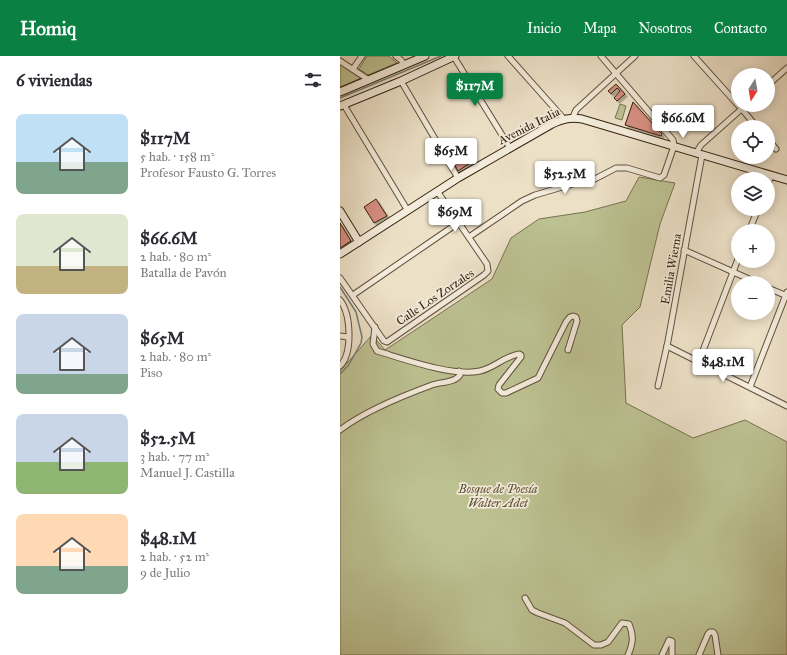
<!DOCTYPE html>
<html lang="es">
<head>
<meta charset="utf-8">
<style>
  body { margin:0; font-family:"IM FELL Great Primer",serif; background:#f7f7f7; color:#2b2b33; height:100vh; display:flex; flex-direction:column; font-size:15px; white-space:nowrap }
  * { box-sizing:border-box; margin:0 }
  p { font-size:13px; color:#7c7c81 }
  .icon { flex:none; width:22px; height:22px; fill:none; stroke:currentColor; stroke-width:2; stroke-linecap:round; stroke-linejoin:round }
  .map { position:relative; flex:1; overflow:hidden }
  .side { display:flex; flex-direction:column; background:#fff; width:340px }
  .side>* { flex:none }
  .needle { width:26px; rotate:191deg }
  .tools { position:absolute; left:391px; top:12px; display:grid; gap:8px }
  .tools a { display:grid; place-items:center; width:44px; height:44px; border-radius:50%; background:#fff; box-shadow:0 2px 10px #0003; font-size:20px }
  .price { position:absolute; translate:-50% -34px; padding:0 9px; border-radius:4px; background:#fff; color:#222; font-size:13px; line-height:26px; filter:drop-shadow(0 1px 2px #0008) }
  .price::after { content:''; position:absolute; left:50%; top:24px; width:12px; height:9px; margin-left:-6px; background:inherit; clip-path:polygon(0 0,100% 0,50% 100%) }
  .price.on { background:#0b8043; color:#fff }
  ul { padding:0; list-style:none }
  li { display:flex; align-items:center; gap:12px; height:100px; padding:0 16px }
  li span { display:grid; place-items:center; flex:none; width:112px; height:80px; border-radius:8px; color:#555 }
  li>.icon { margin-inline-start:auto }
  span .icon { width:48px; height:48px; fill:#fffc; stroke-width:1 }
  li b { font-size:17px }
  h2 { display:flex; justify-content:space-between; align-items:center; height:48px; padding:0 16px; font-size:17px }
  header { display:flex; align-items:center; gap:24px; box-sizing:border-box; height:56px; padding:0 20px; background:#0b8043; color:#fff }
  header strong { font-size:19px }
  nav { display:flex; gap:22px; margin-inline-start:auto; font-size:14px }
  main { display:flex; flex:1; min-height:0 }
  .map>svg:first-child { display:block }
  .green { fill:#bcc192; stroke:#787150 }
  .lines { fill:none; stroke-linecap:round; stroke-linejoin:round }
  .stream { stroke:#717d76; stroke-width:1.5 }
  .building { fill:#d58d81; stroke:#33210d; filter:url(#shadow) }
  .street-casing { stroke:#61513c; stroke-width:7 }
  .secondary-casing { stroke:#33210d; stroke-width:9 }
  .street { stroke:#f3ebdb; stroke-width:5 }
  .secondary { stroke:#f3ebdb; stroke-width:7 }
  .labels { text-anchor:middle; stroke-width:3.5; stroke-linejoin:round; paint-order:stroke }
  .street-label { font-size:12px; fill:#33210d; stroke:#f3ebdb }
  .park-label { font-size:12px; font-style:italic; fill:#5c5135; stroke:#f3ebdb }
</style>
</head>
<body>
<header>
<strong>Homiq</strong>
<nav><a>Inicio</a><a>Mapa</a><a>Nosotros</a><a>Contacto</a></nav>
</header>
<main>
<section class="side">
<h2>6 viviendas<svg class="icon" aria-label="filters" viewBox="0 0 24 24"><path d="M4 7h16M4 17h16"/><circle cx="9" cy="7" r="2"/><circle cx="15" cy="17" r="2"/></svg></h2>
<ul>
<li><span style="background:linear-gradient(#bfe0f5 60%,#7fa58c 0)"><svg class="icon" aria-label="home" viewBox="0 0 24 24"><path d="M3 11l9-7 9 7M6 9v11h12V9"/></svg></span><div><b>$117M</b><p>5 hab. · 158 m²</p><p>Profesor Fausto G. Torres</p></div></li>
<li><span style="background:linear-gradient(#dfe7d0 65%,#c2b280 0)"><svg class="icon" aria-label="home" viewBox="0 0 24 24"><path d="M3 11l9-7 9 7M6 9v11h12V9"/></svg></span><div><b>$66.6M</b><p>2 hab. · 80 m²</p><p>Batalla de Pavón</p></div></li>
<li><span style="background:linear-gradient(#c9d6e8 75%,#7fa58c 0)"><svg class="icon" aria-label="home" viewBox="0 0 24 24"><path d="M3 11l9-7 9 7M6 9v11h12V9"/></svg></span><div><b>$65M</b><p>2 hab. · 80 m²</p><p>Piso</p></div></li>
<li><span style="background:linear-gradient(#c9d6e8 60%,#8fb573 0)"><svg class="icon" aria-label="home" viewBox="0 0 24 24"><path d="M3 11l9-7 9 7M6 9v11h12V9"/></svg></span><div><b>$52.5M</b><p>3 hab. · 77 m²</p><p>Manuel J. Castilla</p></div></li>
<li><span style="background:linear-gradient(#ffd9b3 65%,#7fa58c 0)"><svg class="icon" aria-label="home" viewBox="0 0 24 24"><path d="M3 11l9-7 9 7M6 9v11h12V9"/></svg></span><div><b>$48.1M</b><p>2 hab. · 52 m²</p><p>9 de Julio</p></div></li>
</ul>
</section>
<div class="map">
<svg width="447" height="599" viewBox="0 0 447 599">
  <defs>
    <filter id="shadow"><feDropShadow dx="2.5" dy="2.5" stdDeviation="0" flood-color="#0004"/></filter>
  </defs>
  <rect width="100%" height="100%" fill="#ece0c7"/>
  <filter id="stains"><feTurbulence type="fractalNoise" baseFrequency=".005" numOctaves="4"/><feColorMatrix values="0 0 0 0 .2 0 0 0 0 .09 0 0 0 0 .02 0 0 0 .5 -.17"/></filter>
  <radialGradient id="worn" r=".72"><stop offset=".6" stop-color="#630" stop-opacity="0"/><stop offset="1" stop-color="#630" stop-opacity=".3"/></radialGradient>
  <g class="green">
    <path d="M27 0H49L57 7 28 19 19 13Z"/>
    <path d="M0 8 21 21V22L0 31Z"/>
    <path d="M280 48 286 50 282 64 275 62Z"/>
    <path d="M299 121 335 127 320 168 300 251 282 269 286 347 353 382 405 364 447 386V599H0V315L32 279 45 294 152 223 171 182 199 163 245 156 286 145Z"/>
  </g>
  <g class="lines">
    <g class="stream">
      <path d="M0 42 101 0"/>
      <path d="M0 231 16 256 22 281 21 287 8 310 0 318"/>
    </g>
  </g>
  <g class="building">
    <path d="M276 28 285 38 277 45 274 42 280 35 277 32 271 38 268 35Z"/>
    <path d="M293 46 322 78 321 80 285 69Z"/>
    <path d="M125 86 135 104 118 115 108 97Z"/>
    <path d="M36 143 47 160 34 167 24 151Z"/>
    <path d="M0 167 11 185 0 192Z"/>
  </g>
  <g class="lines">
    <defs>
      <g id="street">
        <path d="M56 0 61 4 64 8"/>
        <path d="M168 0 224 63"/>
        <path d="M354 0 398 49"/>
        <path d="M114 1 170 92"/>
        <path d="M0 5 29 24"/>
        <path d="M13 13 22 0"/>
        <path d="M61 25 118 122"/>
        <path d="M428 29 447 12"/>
        <path d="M4 49 68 155"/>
        <path d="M400 51 417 71"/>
        <path d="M233 61 236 54 295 0"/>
        <path d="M428 83 436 93"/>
        <path d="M356 97 361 89 406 49"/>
        <path d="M428 127 431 120"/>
        <path d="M409 175 418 153"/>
        <path d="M129 181 182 145 195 139 236 127 251 125 276 112H287L320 122 324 119 334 90 333 84 261 0"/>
        <path d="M344 194 418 227"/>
        <path d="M0 222 44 285 47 286 144 219 148 215 147 208 97 135"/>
        <path d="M428 232 447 240"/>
        <path d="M13 239 118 167"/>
        <path d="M0 244C11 258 13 297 0 310"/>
        <path d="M35 271 33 288 37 295C64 303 113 321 140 315 154 312 165 300 179 298L181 299V301L159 329 158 333 162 337H166L198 322 226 266 230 261 233 260 236 261 237 265 228 294"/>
        <path d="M0 280 8 281"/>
        <path d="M327 290 447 350"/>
        <path d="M359 305 398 203"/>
        <path d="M318 330 328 285 362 99"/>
        <path d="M410 331 447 236"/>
        <path d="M0 374C25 355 62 340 92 329 100 326 115 327 120 319L119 315"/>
        <path d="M185 542 192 554 198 557 225 567 254 589H261L268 586 282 567 289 568C294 580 293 588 288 599"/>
        <path d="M322 599 329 584 332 585V599"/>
        <path d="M359 599 368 578 370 576H373L375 579 378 599"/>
      </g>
      <g id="secondary">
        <path d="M0 36 85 0"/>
        <path d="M0 50 61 25 115 0"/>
        <path d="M0 155 19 186"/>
        <path d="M0 198 118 122 212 68C223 63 231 61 242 63L447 124"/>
      </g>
    </defs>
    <use href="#street" class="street-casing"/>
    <use href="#secondary" class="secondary-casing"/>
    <use href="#street" class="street"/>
    <use href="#secondary" class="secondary"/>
  </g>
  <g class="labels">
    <g class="street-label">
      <text transform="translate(189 70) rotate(-27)" y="4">Avenida Italia</text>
      <text transform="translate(331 213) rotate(-80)" y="4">Emilia Wierna</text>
      <text transform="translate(95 241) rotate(-34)" y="4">Calle Los Zorzales</text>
    </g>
    <g class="park-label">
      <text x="158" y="437">Bosque de Poesía<tspan x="158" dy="14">Walter Adet</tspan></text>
    </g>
  </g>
  <rect width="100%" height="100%" filter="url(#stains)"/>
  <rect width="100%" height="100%" fill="url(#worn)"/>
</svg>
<div class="tools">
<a><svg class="needle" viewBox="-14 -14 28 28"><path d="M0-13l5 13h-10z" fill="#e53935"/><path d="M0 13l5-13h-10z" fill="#7c7c81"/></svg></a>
<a><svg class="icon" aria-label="locate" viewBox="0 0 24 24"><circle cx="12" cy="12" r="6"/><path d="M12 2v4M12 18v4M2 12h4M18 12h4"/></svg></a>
<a><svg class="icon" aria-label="layers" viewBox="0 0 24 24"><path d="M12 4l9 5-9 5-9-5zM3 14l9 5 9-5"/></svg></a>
<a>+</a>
<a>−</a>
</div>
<b class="price on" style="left:135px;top:51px">$117M</b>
<b class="price" style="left:343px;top:83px">$66.6M</b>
<b class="price" style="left:111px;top:116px">$65M</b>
<b class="price" style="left:225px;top:139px">$52.5M</b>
<b class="price" style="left:115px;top:177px">$69M</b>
<b class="price" style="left:383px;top:327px">$48.1M</b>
</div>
</main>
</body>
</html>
